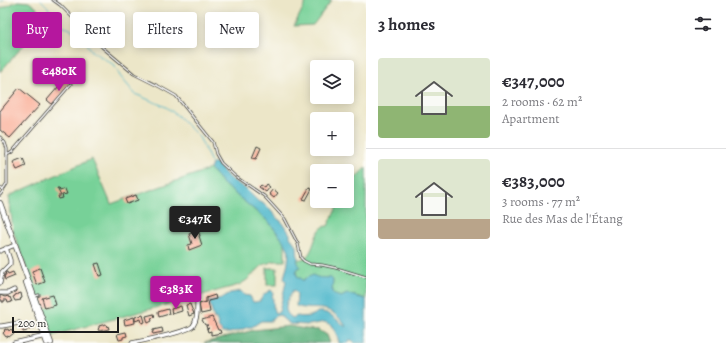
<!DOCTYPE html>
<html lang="en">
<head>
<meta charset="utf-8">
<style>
  body { margin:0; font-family:Alegreya,serif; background:#f7f7f7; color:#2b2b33; height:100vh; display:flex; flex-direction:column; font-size:15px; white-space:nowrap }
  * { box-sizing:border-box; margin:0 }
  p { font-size:13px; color:#7c7c81 }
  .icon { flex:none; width:22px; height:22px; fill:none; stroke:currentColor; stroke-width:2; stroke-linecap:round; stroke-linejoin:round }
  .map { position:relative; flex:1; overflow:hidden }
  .drawer { display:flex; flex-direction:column; background:#fff; width:360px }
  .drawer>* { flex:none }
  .banner { position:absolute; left:12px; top:12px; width:294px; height:36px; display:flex; gap:8px }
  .fabs { position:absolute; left:310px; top:60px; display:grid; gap:8px }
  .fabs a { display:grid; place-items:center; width:44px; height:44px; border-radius:4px; background:#fff; box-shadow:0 2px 10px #0003; font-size:20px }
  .scale { position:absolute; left:12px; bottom:10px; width:107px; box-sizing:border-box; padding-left:4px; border:2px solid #1c1c1c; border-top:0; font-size:11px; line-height:14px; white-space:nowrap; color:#1c1c1c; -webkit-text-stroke:3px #fdfcf7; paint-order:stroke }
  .price { position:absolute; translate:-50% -34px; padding:0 9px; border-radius:4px; background:#b5179e; color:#fff; font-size:13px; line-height:26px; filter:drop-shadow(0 1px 2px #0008) }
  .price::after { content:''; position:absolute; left:50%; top:24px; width:12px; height:9px; margin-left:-6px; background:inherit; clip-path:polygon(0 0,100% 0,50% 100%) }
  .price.active { background:#222; color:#fff }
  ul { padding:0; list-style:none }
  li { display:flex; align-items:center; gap:12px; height:100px; padding:0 12px }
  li+li { border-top:1px solid #e1e1e2 }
  li span { display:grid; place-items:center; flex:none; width:112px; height:80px; border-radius:4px; color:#555 }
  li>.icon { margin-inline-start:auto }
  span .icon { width:48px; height:48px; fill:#fffc; stroke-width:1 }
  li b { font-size:17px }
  h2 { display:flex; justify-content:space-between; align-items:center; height:48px; padding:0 12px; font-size:17px }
  .tag { padding:0 14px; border-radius:4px; background:#fff; box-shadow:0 2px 10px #0003; font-size:14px; line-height:36px }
  .tag.active { background:#b5179e; color:#fff }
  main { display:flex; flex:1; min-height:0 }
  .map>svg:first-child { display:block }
  .green { fill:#77d198; stroke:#4a765a }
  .forest { fill:#61b380; stroke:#3e684e }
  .water { fill:#4eb7cb; stroke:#356a74; fill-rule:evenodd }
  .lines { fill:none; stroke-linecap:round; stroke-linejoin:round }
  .stream { stroke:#4eb7cb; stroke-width:1 }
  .building { fill:#faac94 }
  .service-casing { stroke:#3b3a36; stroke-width:3 }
  .minor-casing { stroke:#3b3a36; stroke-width:5 }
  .secondary-casing { stroke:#3b3a36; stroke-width:6 }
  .service { stroke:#fff; stroke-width:1.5 }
  .minor { stroke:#fff; stroke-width:3.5 }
  .secondary { stroke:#fff; stroke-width:4.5 }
</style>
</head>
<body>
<main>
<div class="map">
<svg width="366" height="343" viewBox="0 0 366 343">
  <rect width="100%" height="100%" fill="#fdfcf7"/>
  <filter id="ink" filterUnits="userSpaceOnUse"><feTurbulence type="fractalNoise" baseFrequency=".025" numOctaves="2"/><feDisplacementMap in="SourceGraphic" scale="8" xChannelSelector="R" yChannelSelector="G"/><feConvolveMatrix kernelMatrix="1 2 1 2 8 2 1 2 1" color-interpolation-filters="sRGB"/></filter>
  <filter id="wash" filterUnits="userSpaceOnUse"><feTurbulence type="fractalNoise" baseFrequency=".012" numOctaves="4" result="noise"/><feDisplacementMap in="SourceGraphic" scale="16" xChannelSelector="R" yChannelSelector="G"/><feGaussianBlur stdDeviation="0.9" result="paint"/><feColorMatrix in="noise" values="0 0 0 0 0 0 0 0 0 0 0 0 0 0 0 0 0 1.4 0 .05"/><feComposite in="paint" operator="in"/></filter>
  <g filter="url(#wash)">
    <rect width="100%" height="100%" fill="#ece6c8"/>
    <g class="green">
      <path d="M307 0H332L313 25 294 26Z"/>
      <path d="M18 1 29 2 37 8 41 19 39 28 0 72V9Z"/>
      <path d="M92 159 111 204 210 169 223 184 269 222 285 243V261H274L263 265 247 280 239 285 51 336 13 231 9 196Z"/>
      <path d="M366 167V299L347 294 341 297 335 295 332 292 333 280C323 276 313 279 303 281 291 274 299 270 297 260 300 259 304 259 306 257 316 249 314 226 328 226L340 201H347V188L348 186Z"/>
      <rect x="267" y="268" width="10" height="17"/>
    </g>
    <path class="forest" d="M289 326 305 329 319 330 327 335 330 343H204L254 330Z"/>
    <path class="water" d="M216 163 229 178 246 189 259 202H262L263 204 266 205 278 219 282 222 283 225 285 226 290 234V237L297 246 298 259 297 260 300 267 298 268 296 272 298 278H301L303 281 304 279 313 275C319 279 324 277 331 278L333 280 332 292 335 295 341 297 347 294 366 299V343H355L352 340H349V343H339L337 335 331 325 325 322 309 325 290 324 283 319 280 315 275 316 271 321H261L252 327H248L241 330 230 333H222L220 329H219L216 318 214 319 209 301 222 298 230 293 241 291 244 295 250 296 253 302H255L260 301C263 295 265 293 271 290L273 292C272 296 273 298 273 301 274 307 272 307 275 313L279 312 286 282 284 278 288 262 289 251 285 243 269 222 223 184 210 169 212 164ZM293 290 297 294 296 306C312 312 325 303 339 318 342 321 345 324 346 327 339 322 329 310 318 312 316 312 316 314 313 315 308 317 302 317 297 316L293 318C280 311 288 300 293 290Z"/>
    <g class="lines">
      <g class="stream">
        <path d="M41 0 48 7 51 15 57 22 77 33 86 42 92 51 114 65 120 76 135 94 166 107 178 116 199 137 212 164"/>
        <path d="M0 2 4 0"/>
      </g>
    </g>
    <g id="blocks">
      <g class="building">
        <path d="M65 79 70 84 53 105 47 100Z"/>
        <path d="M19 88 40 105 10 138 0 130V111Z"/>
        <path d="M257 146 261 148 256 159 252 158Z"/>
        <path d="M23 158 26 166 17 170 13 162Z"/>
        <path d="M266 184 270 187 266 192 259 187 261 185 264 187Z"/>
        <path d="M57 188H59L60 191 65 189 67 194 62 195 63 198 59 199 58 196H61Z"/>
        <path d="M309 188 312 189 306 200 303 199Z"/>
        <path d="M273 189 278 193 274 198 269 194Z"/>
        <path d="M136 195 138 200 127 204 125 199Z"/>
        <path d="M198 230 200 236H199L202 245 189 250 188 245 192 244 189 234Z"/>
        <path d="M99 263 103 275 99 276 95 264Z"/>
        <path d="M40 268 45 282 37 285 32 271Z"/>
        <path d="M5 272H7L8 274 13 272 15 276 5 280 4 275H6Z"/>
        <path d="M21 293 22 298 20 299 21 300 15 301 13 297 15 296V295Z"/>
        <path d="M0 295 5 297 8 296 9 298 10 297 12 302 8 303 7 300H4V302H2V300H0Z"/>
        <path d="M53 295 56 305 45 308 42 298Z"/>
        <path d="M215 295 216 299 208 301 210 312 201 314 199 304 206 302V298Z"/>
        <path d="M190 304 194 314 189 316 186 305Z"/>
        <path d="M181 306 182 311 172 314 171 309Z"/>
        <path d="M168 309 169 314 159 317 158 312Z"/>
        <path d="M154 314 155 317 151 318 152 321 148 323 146 316Z"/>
        <path d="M143 315 145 322 142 323 141 319 135 321V317Z"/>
        <path d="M134 317 135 323 125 325 124 320Z"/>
        <path d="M212 317 218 330H220L221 333 211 335V331L208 332 207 329 209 328 207 329 206 326 208 325H205L202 320Z"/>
        <path d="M31 323 33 328 29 330 28 328H26L27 331 23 332 22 327 24 326 23 325Z"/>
        <path d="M106 324 107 327 108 326 109 329 99 331 98 329 99 328V326Z"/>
        <path d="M162 328 163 332 153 334 152 332H153V330Z"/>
        <path d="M6 329V330L8 329 9 331 11 329 14 333 9 337 8 336 6 337 3 333 5 331 4 330Z"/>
        <path d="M126 332 127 336 123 337V339L119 340 117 334Z"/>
      </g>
    </g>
  </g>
  <g filter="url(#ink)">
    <use href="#blocks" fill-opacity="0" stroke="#3b3a36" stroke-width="1"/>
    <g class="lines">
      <defs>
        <g id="service">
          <path d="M53 0 60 5 102 47 134 74 160 87 176 96 213 142 216 154 221 163 236 177 264 196 285 219 298 244 301 258 304 261 310 264 322 265 336 268 366 277"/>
          <path d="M0 137 5 143 7 149V184L3 190"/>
          <path d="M7 154H9L12 152 71 84"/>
          <path d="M0 188 2 189 3 191 0 195"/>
          <path d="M35 296 39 295"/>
        </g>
        <g id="minor">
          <path d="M0 251 15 245"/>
          <path d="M0 283 2 272 10 264V260L6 248"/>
          <path d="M0 293H8L14 290"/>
          <path d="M0 326H2L19 323"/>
          <path d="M14 343 46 336"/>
          <path d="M132 343C142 341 187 332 193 326 198 319 197 310 197 302"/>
        </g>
        <g id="secondary">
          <path d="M0 203 51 343"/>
          <path d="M26 282 47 343"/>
        </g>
      </defs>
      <use href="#service" class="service-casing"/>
      <use href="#minor" class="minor-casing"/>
      <use href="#secondary" class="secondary-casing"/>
      <use href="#service" class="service"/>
      <use href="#minor" class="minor"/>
      <use href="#secondary" class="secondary"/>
    </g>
  </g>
</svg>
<div class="fabs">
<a><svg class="icon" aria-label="layers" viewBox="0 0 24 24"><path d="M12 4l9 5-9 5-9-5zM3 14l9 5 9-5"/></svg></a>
<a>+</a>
<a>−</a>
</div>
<div class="scale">200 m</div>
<b class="price" style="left:59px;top:92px">€480K</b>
<b class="price active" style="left:195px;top:240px">€347K</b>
<b class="price" style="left:176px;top:310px">€383K</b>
<div class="banner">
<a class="tag active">Buy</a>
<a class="tag">Rent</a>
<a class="tag">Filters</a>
<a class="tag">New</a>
</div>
</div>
<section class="drawer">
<h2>3 homes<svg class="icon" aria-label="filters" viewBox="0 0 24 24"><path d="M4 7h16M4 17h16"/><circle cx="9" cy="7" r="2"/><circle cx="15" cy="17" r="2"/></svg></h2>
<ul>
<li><span style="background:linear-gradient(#dfe7d0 60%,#8fb573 0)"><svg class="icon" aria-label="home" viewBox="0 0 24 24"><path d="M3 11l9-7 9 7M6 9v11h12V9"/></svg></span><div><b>€347,000</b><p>2 rooms · 62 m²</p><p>Apartment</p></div></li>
<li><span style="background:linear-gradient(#dfe7d0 75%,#b9a48a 0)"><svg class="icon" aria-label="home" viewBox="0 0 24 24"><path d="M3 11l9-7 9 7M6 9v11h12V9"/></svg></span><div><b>€383,000</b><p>3 rooms · 77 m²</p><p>Rue des Mas de l'Étang</p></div></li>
</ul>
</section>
</main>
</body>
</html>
